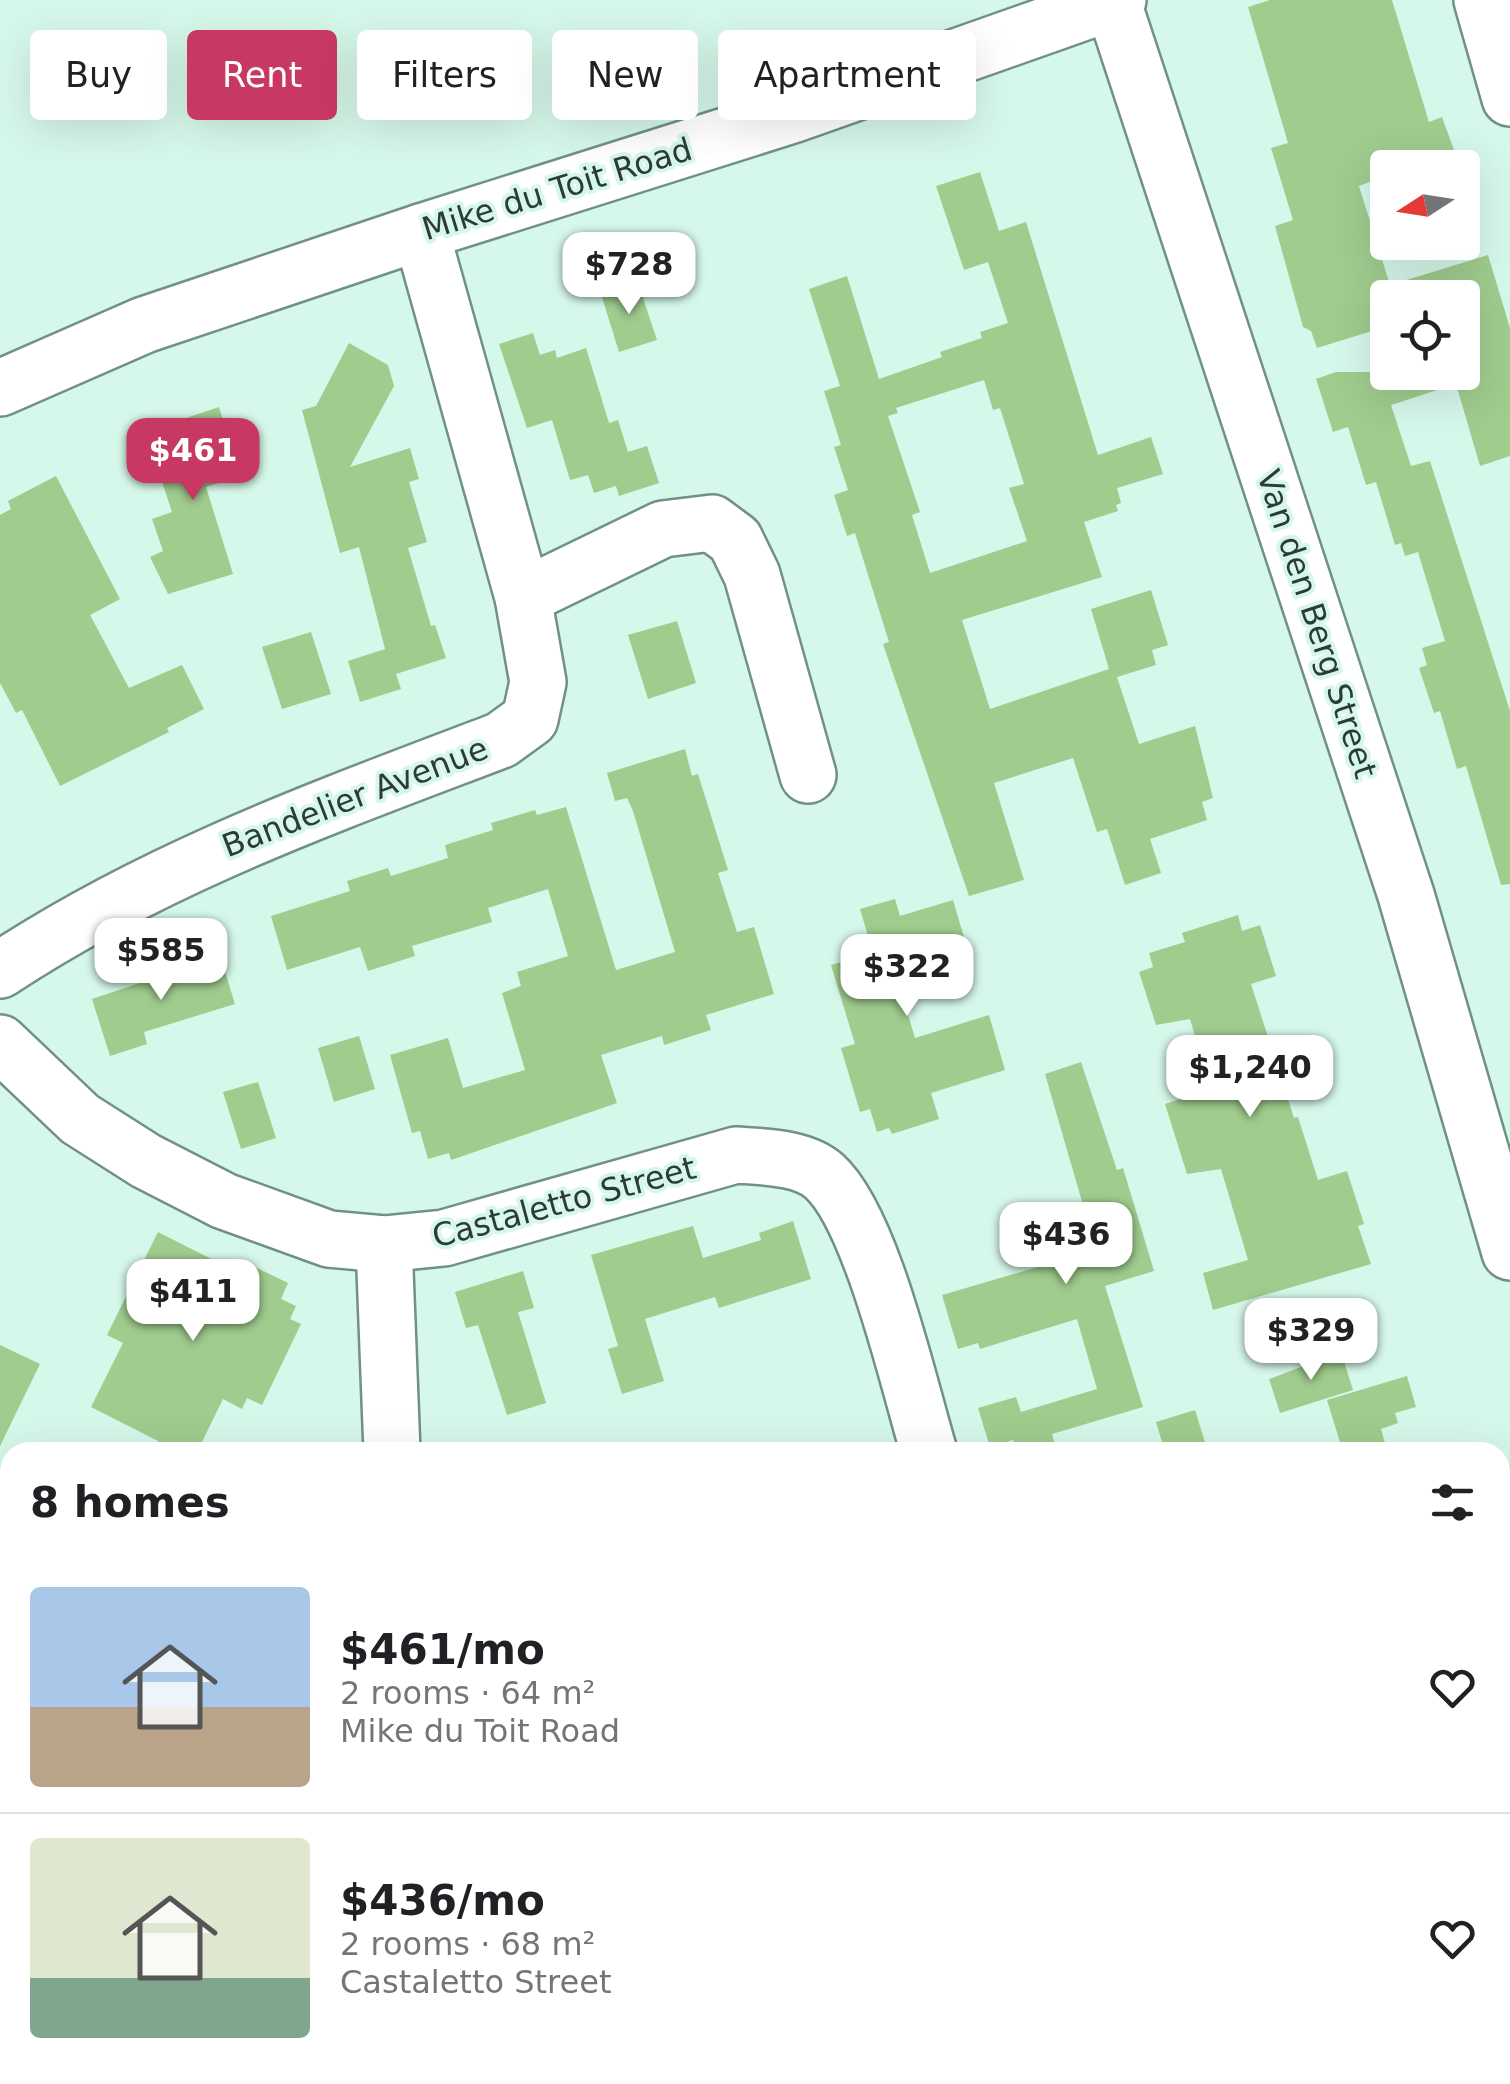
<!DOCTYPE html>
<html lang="en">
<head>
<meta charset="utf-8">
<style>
  body { margin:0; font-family:"DejaVu Sans",sans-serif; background:#f6f6f6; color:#202124; height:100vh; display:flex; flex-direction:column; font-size:38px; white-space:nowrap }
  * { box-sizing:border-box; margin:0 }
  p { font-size:32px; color:#757577 }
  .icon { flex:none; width:55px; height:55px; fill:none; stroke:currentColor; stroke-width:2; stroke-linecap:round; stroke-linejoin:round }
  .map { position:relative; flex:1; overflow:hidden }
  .drawer { position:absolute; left:0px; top:1442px; width:1510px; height:642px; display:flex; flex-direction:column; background:#fff; border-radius:30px 30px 0 0; box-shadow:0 10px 40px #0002 }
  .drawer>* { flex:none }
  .hud { position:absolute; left:30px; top:30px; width:1000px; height:90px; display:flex; gap:20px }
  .needle { width:65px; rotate:258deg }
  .controls { position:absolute; left:1370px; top:150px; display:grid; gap:20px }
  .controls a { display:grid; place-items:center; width:110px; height:110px; border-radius:10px; background:#fff; box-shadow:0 10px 40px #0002; font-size:50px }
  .price { position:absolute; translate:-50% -85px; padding:0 22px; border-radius:20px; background:#fff; color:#222; font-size:32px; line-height:65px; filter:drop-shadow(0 2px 5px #0008) }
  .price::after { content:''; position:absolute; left:50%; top:60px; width:30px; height:22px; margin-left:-15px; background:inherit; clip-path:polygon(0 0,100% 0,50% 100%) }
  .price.on { background:#c73863; color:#fff }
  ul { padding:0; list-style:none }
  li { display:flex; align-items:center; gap:30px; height:250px; padding:0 30px }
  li+li { border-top:2px solid #e0e0e0 }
  li span { display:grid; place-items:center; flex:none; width:280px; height:200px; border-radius:10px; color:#555 }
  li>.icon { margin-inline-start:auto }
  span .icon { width:120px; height:120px; fill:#fffc; stroke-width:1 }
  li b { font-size:42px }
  h2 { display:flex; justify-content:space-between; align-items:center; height:120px; padding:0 30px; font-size:42px }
  .chip { padding:0 35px; border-radius:10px; background:#fff; box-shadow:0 10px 40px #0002; font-size:35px; line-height:90px }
  .chip.on { background:#c73863; color:#fff }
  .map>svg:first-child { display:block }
  .green { fill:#e2dfa5 }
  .building { fill:#a0cc8e; fill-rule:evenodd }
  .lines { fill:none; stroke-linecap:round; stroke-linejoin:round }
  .minor-casing { stroke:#729185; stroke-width:60 }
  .minor { stroke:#fff; stroke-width:55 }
  .labels { text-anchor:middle; stroke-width:8; stroke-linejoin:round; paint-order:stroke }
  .street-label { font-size:32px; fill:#2d3a35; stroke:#d6f8ea }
</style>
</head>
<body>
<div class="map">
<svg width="1510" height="2084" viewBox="0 0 1510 2084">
  <rect width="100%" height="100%" fill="#d6f8ea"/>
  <path class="green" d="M240 2075H399L402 2084H218Z"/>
  <g class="building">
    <path d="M1270 0H1392L1429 122 1442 117 1454 150 1408 168H1388V175L1359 186 1390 285 1488 255 1510 328V456L1480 466 1456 384 1391 405 1411 466 1430 461 1510 711V884L1501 885 1466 766 1457 769 1440 711 1434 713 1419 668 1427 665 1422 648 1445 641 1418 552 1405 556 1401 543 1395 545 1376 482 1366 485 1348 427 1333 432 1316 379 1336 372H1479L1462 298H1388V326L1317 348 1311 331 1303 327 1275 226 1293 220 1271 148 1288 143 1248 7Z"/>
    <path d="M980 172 999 231 1026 222 1098 455 1151 437 1163 474 1117 488 1121 503 1116 505 1118 511 1084 522 1102 577 962 620 990 709 1109 669 1091 609 1151 590 1168 645 1152 650 1156 665 1117 677 1139 744 1195 726 1213 798 1202 802 1207 820 1150 839 1161 873 1125 885 1107 829 1097 832 1073 758 994 783 1024 880 969 896 883 644 889 642 855 533 847 536 834 495 848 490 834 447 841 445 824 391 840 386 809 289 847 276 879 379 942 357 940 352 982 338 980 332 1008 323 988 262 964 270 936 186ZM984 380 993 410 1000 408 1024 484 1009 488 1027 541 930 573 912 515 920 512 888 416 898 413 896 408Z"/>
    <path d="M638 283 657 340 619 352 601 294Z"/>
    <path d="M533 333 540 355 555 350 557 358 586 348 609 423 618 420 628 452 647 446 659 483 619 496 616 486 594 493 588 475 570 480 552 420 527 428 499 344Z"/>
    <path d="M349 343 388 365 394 386 350 467 410 448 419 479 409 482 427 542 408 548 431 626 435 625 446 658 396 674 401 689 360 702 348 661 385 649 359 547 340 553 302 410 316 406Z"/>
    <path d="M219 407 241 476 206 487 233 574 168 594 150 557 163 551 152 519 172 512 150 445 191 432 186 418Z"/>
    <path d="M56 476 120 599 90 615 129 688 182 665 204 709 167 728 169 732 60 786 22 710 16 713 0 683V515L11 509 8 501Z"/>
    <path d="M677 621 696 683 648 699 628 635Z"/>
    <path d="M311 632 331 694 282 709 262 647Z"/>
    <path d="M685 749 692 776 698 774 728 870 718 873 737 932 754 927 774 994 706 1015 711 1030 664 1045 662 1036 601 1055 617 1103 451 1160 449 1153 428 1159 420 1131 412 1133 390 1055 448 1038 463 1088 525 1070 502 993 521 986 517 972 568 956 548 889 488 908 492 922 412 946 415 956 368 971 360 947 287 970 271 916 350 891 347 881 388 868 391 876 448 858 445 845 493 830 491 823 535 810 537 815 566 807 616 970 675 952 633 811 627 798 615 801 607 773Z"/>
    <path d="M895 899 900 916 953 900 969 954 896 976 915 1038 989 1015 1005 1070 931 1093 939 1119 892 1134 889 1128 877 1132 870 1109 860 1112 841 1048 855 1044 831 965 873 953 860 909Z"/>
    <path d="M1238 915 1242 931 1260 925 1276 976 1251 984 1294 1118 1298 1117 1318 1180 1347 1171 1364 1224 1358 1226 1371 1264 1213 1310 1203 1273 1248 1260 1221 1169 1187 1174 1165 1104 1211 1089 1190 1019 1156 1025 1139 972 1153 967 1149 953 1185 942 1182 933Z"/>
    <path d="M220 956 235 1004 144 1032 147 1044 110 1056 92 999Z"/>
    <path d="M359 1036 375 1089 334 1102 318 1048Z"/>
    <path d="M1081 1062 1117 1170 1123 1168 1154 1271 1105 1286 1143 1407 1052 1434 1057 1452H1017L1013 1440 990 1447 978 1408 1016 1397 1021 1412 1097 1389 1077 1319 980 1349 978 1343 958 1349 942 1295 1096 1250 1045 1074Z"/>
    <path d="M258 1082 276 1138 241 1149 223 1092Z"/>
    <path d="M793 1221 811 1279 719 1308 715 1297 645 1319 664 1381 622 1394 608 1349 618 1346 591 1255 693 1226 703 1258 761 1240 759 1233Z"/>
    <path d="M158 1232 241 1274 247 1263 288 1283 281 1299 296 1306 290 1319 301 1324 262 1405 247 1398 242 1409 223 1399 197 1452H153L158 1441 91 1407 123 1343 107 1335Z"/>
    <path d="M523 1271 534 1308 518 1312 546 1403 507 1415 478 1325 466 1328 455 1292Z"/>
    <path d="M0 1345 40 1364 0 1446Z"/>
    <path d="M1341 1352 1353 1390 1280 1413 1269 1379Z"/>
    <path d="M1407 1376 1416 1407 1395 1413 1398 1423 1381 1429 1386 1447 1343 1452 1327 1400Z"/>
    <path d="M1195 1410 1208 1452H1165L1156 1422Z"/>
  </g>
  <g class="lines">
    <defs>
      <g id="minor">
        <path d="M1112 0 1406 895 1510 1252"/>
        <path d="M1482 0 1510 98"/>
        <path d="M0 388 144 325 421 232 792 115 1118 0"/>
        <path d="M523 597 663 529 712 523 735 540 752 575 808 775"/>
        <path d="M0 970C156 867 328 806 501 740L530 719 538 682 523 597 421 232"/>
        <path d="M0 1043 80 1119 146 1161 224 1201 329 1239 384 1244 444 1238 736 1155C764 1157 802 1157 824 1176 872 1219 909 1386 929 1452"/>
        <path d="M384 1244 392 1452"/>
        <path d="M1500 1669 1510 1666"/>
        <path d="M0 1819 10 1825"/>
        <path d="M691 2075 693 2084"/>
        <path d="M1119 2075 1122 2084"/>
      </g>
    </defs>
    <use href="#minor" class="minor-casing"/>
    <use href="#minor" class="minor"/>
  </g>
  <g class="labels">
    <g class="street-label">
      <text transform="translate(557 189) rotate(-17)" y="11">Mike du Toit Road</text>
      <text transform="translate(1317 624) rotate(72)" y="11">Van den Berg Street</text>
      <text transform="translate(355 797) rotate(-21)" y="11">Bandelier Avenue</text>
      <text transform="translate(564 1202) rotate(-15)" y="11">Castaletto Street</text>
    </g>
  </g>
</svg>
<div class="controls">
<a><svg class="needle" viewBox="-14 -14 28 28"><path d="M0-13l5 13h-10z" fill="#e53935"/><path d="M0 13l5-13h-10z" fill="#757577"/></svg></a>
<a><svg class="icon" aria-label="locate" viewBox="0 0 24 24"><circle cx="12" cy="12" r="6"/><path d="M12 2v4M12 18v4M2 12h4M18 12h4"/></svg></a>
</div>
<b class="price" style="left:629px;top:317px">$728</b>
<b class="price on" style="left:193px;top:503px">$461</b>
<b class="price" style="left:161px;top:1003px">$585</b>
<b class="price" style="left:907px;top:1019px">$322</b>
<b class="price" style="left:1250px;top:1120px">$1,240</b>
<b class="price" style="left:1066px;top:1287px">$436</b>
<b class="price" style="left:193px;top:1344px">$411</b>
<b class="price" style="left:1311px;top:1383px">$329</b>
<div class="hud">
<a class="chip">Buy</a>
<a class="chip on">Rent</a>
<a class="chip">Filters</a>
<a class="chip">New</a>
<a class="chip">Apartment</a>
</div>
<section class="drawer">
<h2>8 homes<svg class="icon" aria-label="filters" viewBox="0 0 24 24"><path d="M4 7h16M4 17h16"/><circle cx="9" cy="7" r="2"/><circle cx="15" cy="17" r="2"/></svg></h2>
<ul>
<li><span style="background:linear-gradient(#a9c7e8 60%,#b9a48a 0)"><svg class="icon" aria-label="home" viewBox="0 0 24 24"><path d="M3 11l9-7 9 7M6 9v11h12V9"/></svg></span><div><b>$461/mo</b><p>2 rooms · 64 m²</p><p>Mike du Toit Road</p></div><svg class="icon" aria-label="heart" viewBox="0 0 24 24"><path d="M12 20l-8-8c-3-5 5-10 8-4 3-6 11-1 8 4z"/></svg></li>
<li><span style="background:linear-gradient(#dfe7d0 70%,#7fa58c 0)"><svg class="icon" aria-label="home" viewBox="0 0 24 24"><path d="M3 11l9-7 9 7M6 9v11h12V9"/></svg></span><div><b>$436/mo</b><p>2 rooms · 68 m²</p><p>Castaletto Street</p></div><svg class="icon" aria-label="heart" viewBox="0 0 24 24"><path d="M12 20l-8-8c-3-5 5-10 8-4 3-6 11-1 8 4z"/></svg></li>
</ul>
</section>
</div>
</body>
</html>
